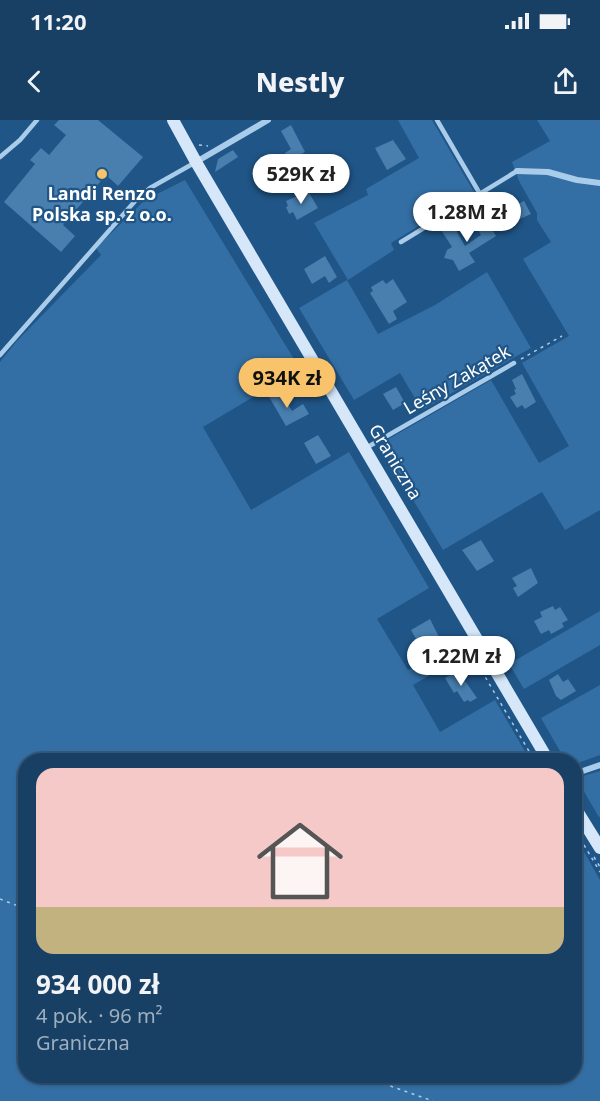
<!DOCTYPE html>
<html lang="pl">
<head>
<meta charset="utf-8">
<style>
  body { margin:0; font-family:"Noto Sans",sans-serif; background:#254b6e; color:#f1f3f6; height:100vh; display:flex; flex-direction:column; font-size:22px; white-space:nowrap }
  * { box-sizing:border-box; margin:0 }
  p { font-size:20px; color:#9fafbf }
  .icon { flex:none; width:33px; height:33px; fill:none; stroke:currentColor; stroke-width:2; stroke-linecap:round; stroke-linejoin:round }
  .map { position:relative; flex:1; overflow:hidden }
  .sheet { position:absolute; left:18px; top:633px; width:564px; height:330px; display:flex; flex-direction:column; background:#184065; border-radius:24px; box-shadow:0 2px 4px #0004,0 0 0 2px #365979 }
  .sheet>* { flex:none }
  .price { position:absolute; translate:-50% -51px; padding:0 14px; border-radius:21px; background:#fff; color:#222; font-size:20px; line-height:39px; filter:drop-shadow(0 2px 3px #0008) }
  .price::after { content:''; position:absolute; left:50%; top:36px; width:18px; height:14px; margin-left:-9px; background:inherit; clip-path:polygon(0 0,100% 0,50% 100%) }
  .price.current { background:#f8c36a; color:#111 }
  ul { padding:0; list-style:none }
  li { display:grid; align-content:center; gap:12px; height:318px; padding:0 18px }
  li+li { border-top:2px solid #365979 }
  li span { display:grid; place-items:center; height:186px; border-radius:18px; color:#555 }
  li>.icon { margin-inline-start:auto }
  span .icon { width:108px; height:108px; fill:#fffc; stroke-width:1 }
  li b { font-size:26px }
  .status { display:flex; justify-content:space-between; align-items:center; height:42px; padding:0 30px; background:#184065; direction:ltr }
  .status svg { height:16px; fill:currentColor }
  header { display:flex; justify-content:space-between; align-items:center; height:78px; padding:0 18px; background:#184065; font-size:27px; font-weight:800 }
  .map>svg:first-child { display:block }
  .green { fill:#336fa4 }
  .building { fill:#487faf }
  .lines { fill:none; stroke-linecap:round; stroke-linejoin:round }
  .path { stroke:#a9ccea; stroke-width:1.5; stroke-dasharray:3 4.5; stroke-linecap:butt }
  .lane { stroke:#a9ccea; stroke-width:4.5 }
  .street { stroke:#a9ccea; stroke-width:6 }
  .secondary { stroke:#d5e7f8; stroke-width:12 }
  .poi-dot { fill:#f8c36a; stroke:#205587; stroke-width:2 }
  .labels { text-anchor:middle; stroke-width:4.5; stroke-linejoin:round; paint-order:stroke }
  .poi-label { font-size:18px; font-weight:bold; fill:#fff; stroke:#205587 }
  .street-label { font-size:18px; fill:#fff; stroke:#205587 }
</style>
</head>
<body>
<div class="status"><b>11:20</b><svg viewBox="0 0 49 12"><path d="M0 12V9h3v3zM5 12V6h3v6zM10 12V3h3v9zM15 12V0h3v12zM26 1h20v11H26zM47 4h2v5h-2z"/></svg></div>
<header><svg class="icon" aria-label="back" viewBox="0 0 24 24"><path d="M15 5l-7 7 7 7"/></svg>Nestly<svg class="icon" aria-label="share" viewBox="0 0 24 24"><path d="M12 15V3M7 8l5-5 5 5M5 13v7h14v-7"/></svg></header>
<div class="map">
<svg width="600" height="981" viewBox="0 0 600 981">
  <rect width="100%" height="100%" fill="#205587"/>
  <g class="green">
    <path d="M398 0H432L474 72 391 123 394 130 348 160 314 103 368 75 366 69 419 38Z"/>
    <path d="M537 0H600V390L565 410 542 372 443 430 384 331 387 320 491 260 539 343 569 326 522 243 569 216 523 139 551 122 537 100V93L519 61 512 42 550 21Z"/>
    <path d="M185 60 300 249 203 307 251 390 349 332 429 468 377 499 408 550 460 520 468 533 413 565 440 612 495 580 530 640H26V956H574L575 716 600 760V981H0V242L16 222 101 135 96 128 145 80Z"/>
    <path d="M487 152 531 228 422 290 400 253 354 280 299 188 347 160 378 214 435 185Z"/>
    <path d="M600 491V525L524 569 509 544Z"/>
    <path d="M600 565V635L575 644 574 640H565L541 598Z"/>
    <path d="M600 651V697H599L580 665 583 656Z"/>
  </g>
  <g class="building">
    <path d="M59 0H98L143 37 118 66 106 55 63 105 75 116 61 132 4 82 35 44 30 40 41 28 49 35 66 15 54 5Z"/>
    <path d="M291 5 305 32 290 41 285 33 291 29 281 11Z"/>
    <path d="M393 20 406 39 387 50 375 28Z"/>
    <path d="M233 30 238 37 215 52 218 39Z"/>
    <path d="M308 71 318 88 297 100 293 92 289 94 286 87 288 86 286 81Z"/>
    <path d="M515 81 518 84 524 81 531 94 511 103 503 88Z"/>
    <path d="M491 97 497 106 492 109 496 116 469 133 475 142 459 151 453 140 444 138 447 130 452 127 441 110 452 103 465 126 481 115 476 106Z"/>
    <path d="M325 136 337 157 329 163 325 156 312 164 304 149Z"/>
    <path d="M393 159 407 182 393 191 397 199 389 204 370 173 373 171 371 167 383 160 386 164Z"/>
    <path d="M522 254 536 282 525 289 522 285 517 288 510 277 516 274 514 270 516 269 512 260Z"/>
    <path d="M396 267 405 283 393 290 383 274Z"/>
    <path d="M279 269 292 291 303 284 309 294 286 306 268 275Z"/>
    <path d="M318 315 331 336 316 344 304 323Z"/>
    <path d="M481 420 494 441 477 451 462 430Z"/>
    <path d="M531 448 538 463 518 477 513 468 517 466 512 458Z"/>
    <path d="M553 486 555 490 560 487 568 500 562 503 564 507 551 514 549 510 541 514 534 501 542 497 540 492Z"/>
    <path d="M430 499 442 523 431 530 430 527 423 531 411 510Z"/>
    <path d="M458 551 477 578 470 582 468 580 464 582 457 571 454 573 445 558Z"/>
    <path d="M558 554 563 562 568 559 576 571 561 580 556 576 549 560Z"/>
  </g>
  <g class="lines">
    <g class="path">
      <path d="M199 25 208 26"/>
      <path d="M521 239 562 216"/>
      <path d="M474 538 533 638"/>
      <path d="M584 725 600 752"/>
      <path d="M594 737 600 747"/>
      <path d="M0 779 26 789"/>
      <path d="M362 956 433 981"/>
    </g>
    <g class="lane">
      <path d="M437 0 480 74"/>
      <path d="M0 37 20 20 37 0"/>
      <path d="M401 122 517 51"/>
      <path d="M0 235 136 80 150 68 196 42"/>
      <path d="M366 328 514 243"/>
    </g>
    <g class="street">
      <path d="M196 42 268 0"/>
      <path d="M517 51 548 52 577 60 600 63"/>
      <path d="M574 654 600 645"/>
    </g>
    <g class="secondary">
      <path d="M173 0 196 42 548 640"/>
      <path d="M574 686 600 728"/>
    </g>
  </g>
  <circle class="poi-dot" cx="102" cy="54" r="6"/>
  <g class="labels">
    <g class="poi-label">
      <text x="102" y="80">Landi Renzo<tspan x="102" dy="21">Polska sp. z o.o.</tspan></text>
    </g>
    <g class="street-label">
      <text transform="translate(457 260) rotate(-30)" y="6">Leśny Zakątek</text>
      <text transform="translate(395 342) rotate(59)" y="6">Graniczna</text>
    </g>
  </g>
</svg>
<b class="price" style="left:301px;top:85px">529K zł</b>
<b class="price" style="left:467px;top:123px">1.28M zł</b>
<b class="price current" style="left:287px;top:289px">934K zł</b>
<b class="price" style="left:461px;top:567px">1.22M zł</b>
<section class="sheet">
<ul>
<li><span style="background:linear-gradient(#f6c9c9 75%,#c2b280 0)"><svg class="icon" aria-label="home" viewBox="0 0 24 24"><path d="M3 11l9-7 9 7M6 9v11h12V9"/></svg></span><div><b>934 000 zł</b><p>4 pok. · 96 m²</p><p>Graniczna</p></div></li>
</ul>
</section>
</div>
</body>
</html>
